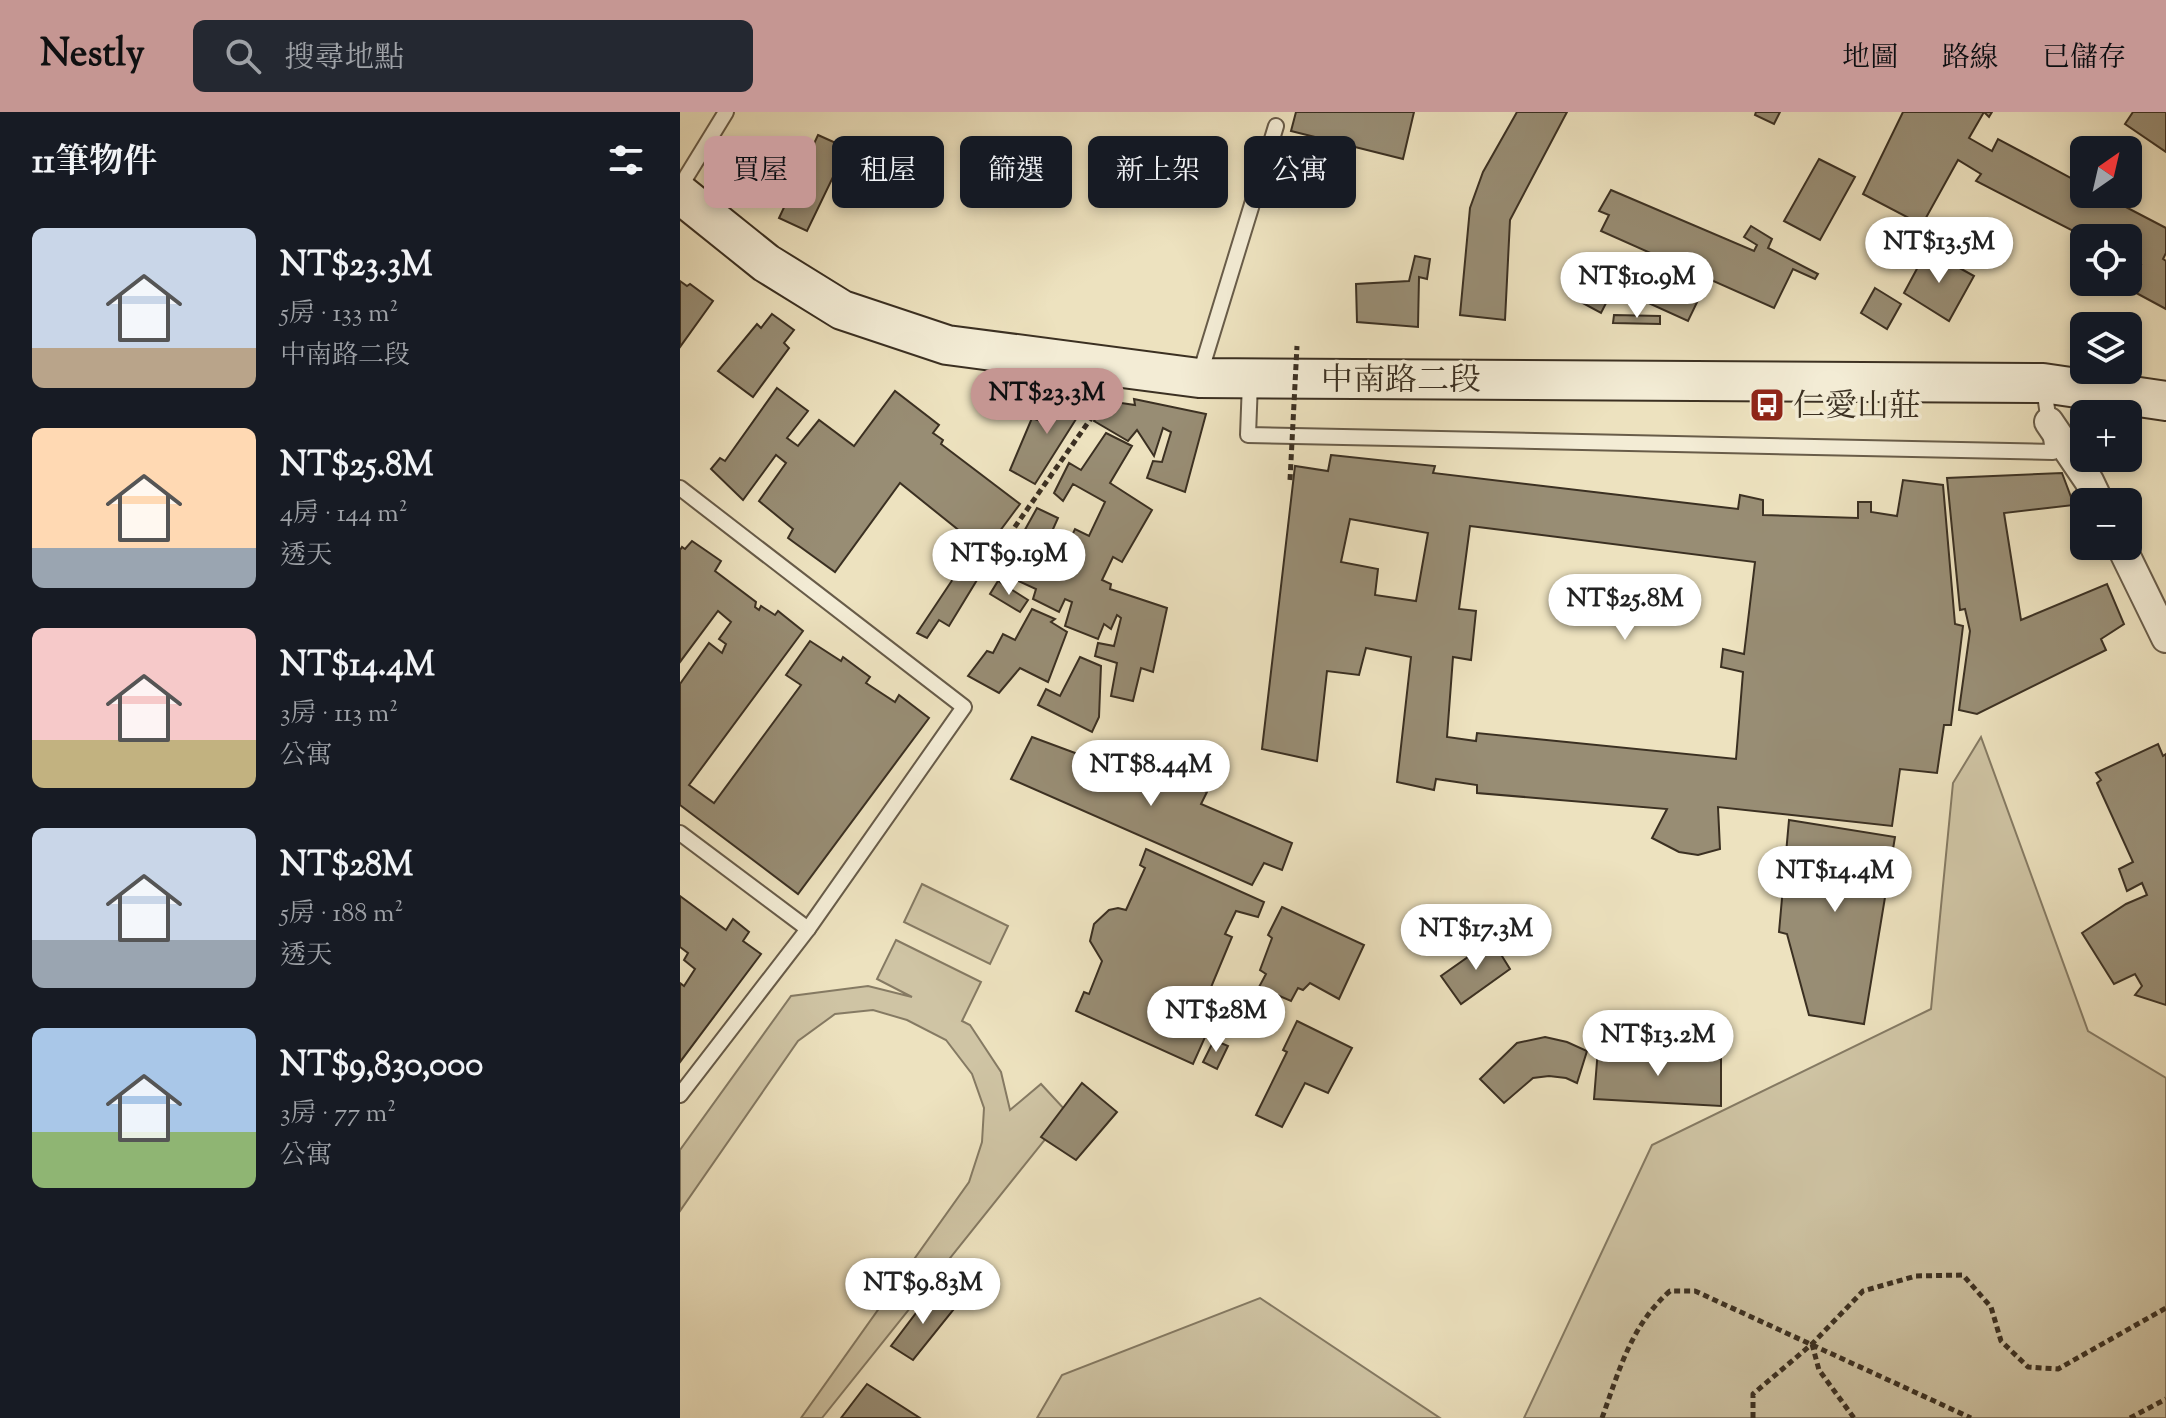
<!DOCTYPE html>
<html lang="zh-TW">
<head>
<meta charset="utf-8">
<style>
  body { margin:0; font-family:"Sorts Mill Goudy","Noto Serif TC",serif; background:#242831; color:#f1f3f6; height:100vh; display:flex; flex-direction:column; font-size:30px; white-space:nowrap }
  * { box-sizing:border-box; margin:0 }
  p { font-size:26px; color:#9ea1a6 }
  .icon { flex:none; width:44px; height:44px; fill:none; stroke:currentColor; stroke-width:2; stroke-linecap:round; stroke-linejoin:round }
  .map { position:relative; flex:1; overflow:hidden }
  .side { display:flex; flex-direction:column; background:#171b24; width:680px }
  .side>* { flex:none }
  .guide { position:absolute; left:24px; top:24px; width:760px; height:72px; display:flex; gap:16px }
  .needle { width:52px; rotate:34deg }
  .tools { position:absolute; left:1390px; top:24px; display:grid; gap:16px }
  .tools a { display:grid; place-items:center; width:72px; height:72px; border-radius:12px; background:#171b24; box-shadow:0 4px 12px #0003; font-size:40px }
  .price { position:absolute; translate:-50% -68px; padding:0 18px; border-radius:28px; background:#fff; color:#222; font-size:26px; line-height:52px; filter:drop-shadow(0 2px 4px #0008) }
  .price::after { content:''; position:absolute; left:50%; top:48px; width:24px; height:18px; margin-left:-12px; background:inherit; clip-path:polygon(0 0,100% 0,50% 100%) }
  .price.active { background:#c59692; color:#111 }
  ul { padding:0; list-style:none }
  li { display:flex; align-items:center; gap:24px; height:200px; padding:0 32px }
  li span { display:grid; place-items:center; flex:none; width:224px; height:160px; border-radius:12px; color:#555 }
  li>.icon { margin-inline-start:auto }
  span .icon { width:96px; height:96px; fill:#fffc; stroke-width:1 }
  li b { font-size:34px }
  h2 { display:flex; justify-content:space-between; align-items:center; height:96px; padding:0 32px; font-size:34px }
  .chip { padding:0 28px; border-radius:12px; background:#171b24; box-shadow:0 4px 12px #0003; font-size:28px; line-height:72px }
  .chip.active { background:#c59692; color:#111 }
  header { display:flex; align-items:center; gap:48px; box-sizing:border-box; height:112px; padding:0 40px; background:#c59692; color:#111 }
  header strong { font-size:38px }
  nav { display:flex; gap:44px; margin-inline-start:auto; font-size:28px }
  .search { width:560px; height:72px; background:#242831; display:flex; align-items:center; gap:20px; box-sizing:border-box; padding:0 28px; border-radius:12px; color:#9ea1a6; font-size:30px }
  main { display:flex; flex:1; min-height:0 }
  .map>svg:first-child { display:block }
  .green { fill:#cfc4a4; stroke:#857a63; stroke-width:2 }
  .building { fill:#988d74; stroke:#3b3022; stroke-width:2; fill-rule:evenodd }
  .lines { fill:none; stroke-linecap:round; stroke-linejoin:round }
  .service-casing { stroke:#685c49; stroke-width:18 }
  .minor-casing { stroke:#685c49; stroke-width:32 }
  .secondary-casing { stroke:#3b3022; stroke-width:42 }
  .path { stroke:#3b3022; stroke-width:5; stroke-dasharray:6 4; stroke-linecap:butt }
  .service { stroke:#f3ecd5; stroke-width:14 }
  .minor { stroke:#f3ecd5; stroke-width:28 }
  .secondary { stroke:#f3ecd5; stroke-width:38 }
  .path-bridge { stroke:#3b3022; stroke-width:5; stroke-dasharray:6 4; stroke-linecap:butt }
  .labels { text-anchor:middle; stroke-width:7; stroke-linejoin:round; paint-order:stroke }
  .street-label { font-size:32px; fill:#3b3022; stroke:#f3ecd5 }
  .poi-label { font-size:32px; fill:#3b3022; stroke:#f3ecd5; text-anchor:start }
</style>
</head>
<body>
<header>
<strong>Nestly</strong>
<div class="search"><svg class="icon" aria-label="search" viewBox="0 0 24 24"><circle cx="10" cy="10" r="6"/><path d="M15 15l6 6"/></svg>搜尋地點</div>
<nav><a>地圖</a><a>路線</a><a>已儲存</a></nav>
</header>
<main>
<section class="side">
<h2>11筆物件<svg class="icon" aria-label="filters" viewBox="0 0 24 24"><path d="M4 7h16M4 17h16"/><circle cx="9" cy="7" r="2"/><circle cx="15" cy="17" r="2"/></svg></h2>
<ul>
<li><span style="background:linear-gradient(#c9d6e8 75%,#b9a48a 0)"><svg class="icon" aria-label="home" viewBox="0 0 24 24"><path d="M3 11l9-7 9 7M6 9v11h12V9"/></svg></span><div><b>NT$23.3M</b><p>5房 · 133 m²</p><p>中南路二段</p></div></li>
<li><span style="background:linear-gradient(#ffd9b3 75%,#9aa5b1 0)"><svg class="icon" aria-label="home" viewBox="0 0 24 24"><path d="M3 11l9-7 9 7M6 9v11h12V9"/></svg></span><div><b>NT$25.8M</b><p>4房 · 144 m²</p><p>透天</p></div></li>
<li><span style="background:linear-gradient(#f6c9c9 70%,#c2b280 0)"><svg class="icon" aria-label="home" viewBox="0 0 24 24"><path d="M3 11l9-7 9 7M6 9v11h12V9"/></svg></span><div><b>NT$14.4M</b><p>3房 · 113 m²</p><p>公寓</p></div></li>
<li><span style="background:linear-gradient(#c9d6e8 70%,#9aa5b1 0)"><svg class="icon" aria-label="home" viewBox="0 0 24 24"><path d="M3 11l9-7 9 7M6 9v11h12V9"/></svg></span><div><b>NT$28M</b><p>5房 · 188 m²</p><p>透天</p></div></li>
<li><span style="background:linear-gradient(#a9c7e8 65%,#8fb573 0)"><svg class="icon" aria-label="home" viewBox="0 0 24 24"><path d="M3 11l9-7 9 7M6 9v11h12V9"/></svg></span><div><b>NT$9,830,000</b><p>3房 · 77 m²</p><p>公寓</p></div></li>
</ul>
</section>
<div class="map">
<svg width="1486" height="1306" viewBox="0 0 1486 1306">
  <rect width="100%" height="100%" fill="#ede2bf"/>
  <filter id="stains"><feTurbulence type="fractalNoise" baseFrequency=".0025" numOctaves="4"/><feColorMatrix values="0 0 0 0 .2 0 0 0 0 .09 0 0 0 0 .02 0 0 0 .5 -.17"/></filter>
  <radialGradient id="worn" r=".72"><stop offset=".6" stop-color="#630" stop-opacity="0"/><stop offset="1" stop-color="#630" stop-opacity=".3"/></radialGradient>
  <g class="green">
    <path d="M1301 625 1408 919 1486 966V1306H844L972 1033 1251 897 1273 671Z"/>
    <path d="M242 772 328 814 310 852 224 810Z"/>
    <path d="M216 828 301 870 282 909 290 913 321 960 330 998 361 972 387 1000 142 1306H121L289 1070 302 1030 304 996 292 962 266 928 227 908 193 898 155 902 118 929 0 1099V1038L111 884 188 874 232 885 197 867Z"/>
    <path d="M580 1186 760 1306H357L382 1263Z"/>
  </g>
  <g class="building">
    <path d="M616 0H734L723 47 611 19Z"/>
    <path d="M837 0H887L830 108 825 208 780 203 790 96 803 60Z"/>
    <path d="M1076 0H1100L1094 12 1075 3Z"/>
    <path d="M1223 0H1312L1309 5 1304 0 1289 26 1312 39 1318 27 1404 73V82H1421L1486 116V141L1483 147 1486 149V197L1447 176 1461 153 1448 147V126H1407L1296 69 1301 62 1278 48 1242 113 1183 82Z"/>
    <path d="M1453 0H1486V40L1445 12Z"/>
    <path d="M138 23 167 36 127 119 99 106Z"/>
    <path d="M1139 47 1175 65 1140 128 1104 109Z"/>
    <path d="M931 78 1074 139 1077 133 1064 125 1071 114 1092 127 1088 136 1138 162 1135 167 1113 157 1094 196 921 119 929 103 919 99Z"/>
    <path d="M1247 138 1294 164 1269 209 1224 181Z"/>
    <path d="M735 144 750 147 747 167 739 165 738 215 677 210 676 172 729 169Z"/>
    <path d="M918 152 940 164 921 201 899 189Z"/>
    <path d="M956 152 1021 182 1008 209 942 179Z"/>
    <path d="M0 169 7 174 10 172 33 189 0 235Z"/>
    <path d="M1195 176 1221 192 1207 217 1181 201Z"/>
    <path d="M92 202 114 218 104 231 109 236 73 285 38 259 77 212 81 216Z"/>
    <path d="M934 203 980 204V212L933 211Z"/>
    <path d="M97 276 128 299 107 326 118 334 139 308 174 334 215 279 259 313 253 321 263 328 261 332 340 392 291 458 300 463 269 514 259 508 247 526 237 521 279 458 264 446 281 420 220 371 155 460 108 426 113 417 79 389 106 351 96 343 63 388 31 357 40 346 45 349Z"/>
    <path d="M372 284 410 285 355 372 330 358 352 306 360 309Z"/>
    <path d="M454 287 526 302 505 380 467 366 473 349 482 350 491 320 483 316 474 344 457 318 448 329 414 309 428 289 455 293Z"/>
    <path d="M426 321 452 334 430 371 472 398 442 450 433 445 422 468 431 472 430 477 487 496 473 560 461 556 453 589 431 584 437 551 415 544 418 531 434 534 441 506 437 503 431 517 424 512 418 527 385 514 392 490 385 487 379 500 353 487 356 477 321 461 357 396 378 406 369 426 387 434 395 417 409 424 425 390 393 372 383 389 374 381 389 351 401 358Z"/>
    <path d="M651 343 755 354 753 361 1058 397 1060 383 1083 388V403L1178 406V390H1191V400L1217 404 1223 368 1263 373 1275 512 1283 514 1271 613H1264L1257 661 1220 657 1212 714 1038 695 1040 737 1018 743 999 740 972 726 987 697 797 681V673L756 667 754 678 717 670 731 545 686 536 679 563 647 559 637 649 582 637 615 354 648 359ZM670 407 748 421 736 489 695 483 698 457 661 450ZM790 414 1075 450 1064 542 1043 537 1041 555 1063 560 1056 647 797 621 796 629 767 625 773 545 791 548 796 499 779 497Z"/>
    <path d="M1382 361 1394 393 1324 401 1341 508 1427 472 1444 512 1421 527 1426 538 1297 602 1279 598 1290 519 1285 497 1280 498 1267 366Z"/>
    <path d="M12 429 41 449 35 459 76 490 75 495 79 498 81 494 95 503 98 499 123 519 9 673 34 691 121 573 106 563 130 529 161 549 163 545 190 565 186 571 215 590 219 583 249 606 118 782 0 693V572L29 531 42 541 46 532 39 527 51 510 38 499 0 550V438L2 435 5 437Z"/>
    <path d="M318 469 348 488 340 500 310 482Z"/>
    <path d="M352 497 375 507 371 510 387 520 368 570 340 556 319 581 288 564 307 539 313 541 323 522 335 528Z"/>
    <path d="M400 545 421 554 419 605 412 620 358 593 366 577 380 584Z"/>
    <path d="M352 625 422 651 429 638 527 680 521 692 612 731 602 758 584 751 572 773 331 667Z"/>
    <path d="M1478 632 1483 644 1486 642V893L1455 883 1462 874 1455 862 1434 872 1402 821 1446 792 1467 783 1462 771 1447 779 1439 757 1453 750 1417 671 1421 668 1416 661Z"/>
    <path d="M1109 708 1215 725 1184 912 1129 903 1107 822 1099 820Z"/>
    <path d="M466 737 584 790 578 805 556 799 545 822 552 825 519 904 530 914 513 952 396 899 404 880 409 882 422 849 410 829 414 812 429 798 438 796 446 798 465 756 460 753Z"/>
    <path d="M0 784 46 818 53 807 69 820 63 829 81 842 0 950V871L4 874 15 857 4 848 8 841 0 835Z"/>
    <path d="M602 795 684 833 659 887 630 871 623 878 618 876 611 889 579 875 586 862 580 858 592 826 588 823Z"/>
    <path d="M812 828 830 857 781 892 761 864Z"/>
    <path d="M617 909 672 936 648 981 625 971 602 1015 576 1003 607 940 603 938Z"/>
    <path d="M865 925 887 930 907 939 897 971 886 966 869 964 853 966 824 991 800 967 837 931Z"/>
    <path d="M534 928 548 934 537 957 523 950Z"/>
    <path d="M918 937 1041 947V994L914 987Z"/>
    <path d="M402 971 437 1000 396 1048 361 1025Z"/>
    <path d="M252 1180 274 1197 233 1248 211 1234Z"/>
    <path d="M187 1272 240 1306H161Z"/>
  </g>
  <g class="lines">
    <defs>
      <g id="service">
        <path d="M0 75 46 0"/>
        <path d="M519 265 596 14"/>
        <path d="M570 270 568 323 1373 340 1364 275"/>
        <path d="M0 376 284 595 128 817 0 983"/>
        <path d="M0 721 128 817"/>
      </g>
      <g id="minor">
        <path d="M1369 310 1409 369 1419 390"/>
        <path d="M1441 434 1486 526"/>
      </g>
      <path id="secondary" d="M0 82 86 151 162 198 267 233 519 266 1363 271 1486 289"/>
    </defs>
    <use href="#service" class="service-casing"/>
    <use href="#minor" class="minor-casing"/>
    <use href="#secondary" class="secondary-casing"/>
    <g class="path">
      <path d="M306 456 426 285"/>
      <path d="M1132 1232 1139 1258 1174 1306"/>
      <path d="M922 1306C939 1259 951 1213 990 1179H1015L1291 1306"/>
      <path d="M1073 1306V1282L1132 1232 1183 1179 1236 1164 1283 1163 1311 1195 1321 1229 1348 1255 1378 1257 1486 1196"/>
      <path d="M1450 1306 1486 1287"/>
    </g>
    <use href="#service" class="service"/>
    <use href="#minor" class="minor"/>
    <use href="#secondary" class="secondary"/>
    <path class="path-bridge" d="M610 368 617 234"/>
  </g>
  <defs>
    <symbol id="bus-square" viewBox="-11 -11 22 22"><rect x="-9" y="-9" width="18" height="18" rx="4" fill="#8f2418" stroke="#f3ecd5"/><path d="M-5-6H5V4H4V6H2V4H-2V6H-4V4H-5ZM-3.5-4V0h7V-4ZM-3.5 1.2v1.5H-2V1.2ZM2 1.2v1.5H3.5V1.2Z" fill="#fff"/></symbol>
  </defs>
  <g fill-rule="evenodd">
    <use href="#bus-square" x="1067" y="273" width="40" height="40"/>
  </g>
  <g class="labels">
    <g class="street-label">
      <text x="721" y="278">中南路二段</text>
    </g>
    <g class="poi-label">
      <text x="1113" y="304">仁愛山莊</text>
    </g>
  </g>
  <rect width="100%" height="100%" filter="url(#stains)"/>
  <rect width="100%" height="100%" fill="url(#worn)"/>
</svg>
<div class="tools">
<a><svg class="needle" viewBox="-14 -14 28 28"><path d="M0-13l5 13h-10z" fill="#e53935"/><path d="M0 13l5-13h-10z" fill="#9ea1a6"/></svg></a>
<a><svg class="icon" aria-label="locate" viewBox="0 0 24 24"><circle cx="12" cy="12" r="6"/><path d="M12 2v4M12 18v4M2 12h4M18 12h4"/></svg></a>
<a><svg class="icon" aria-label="layers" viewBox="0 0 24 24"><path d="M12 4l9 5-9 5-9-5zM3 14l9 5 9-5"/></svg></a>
<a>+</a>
<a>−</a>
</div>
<b class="price" style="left:1259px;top:173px">NT$13.5M</b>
<b class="price" style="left:957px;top:208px">NT$10.9M</b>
<b class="price active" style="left:367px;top:324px">NT$23.3M</b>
<b class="price" style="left:329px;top:485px">NT$9.19M</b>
<b class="price" style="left:945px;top:530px">NT$25.8M</b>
<b class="price" style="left:471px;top:696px">NT$8.44M</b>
<b class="price" style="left:1155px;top:802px">NT$14.4M</b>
<b class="price" style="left:796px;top:860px">NT$17.3M</b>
<b class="price" style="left:536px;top:942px">NT$28M</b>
<b class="price" style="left:978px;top:966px">NT$13.2M</b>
<b class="price" style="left:243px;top:1214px">NT$9.83M</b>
<div class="guide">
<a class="chip active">買屋</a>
<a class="chip">租屋</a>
<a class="chip">篩選</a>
<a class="chip">新上架</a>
<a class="chip">公寓</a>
</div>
</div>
</main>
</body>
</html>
